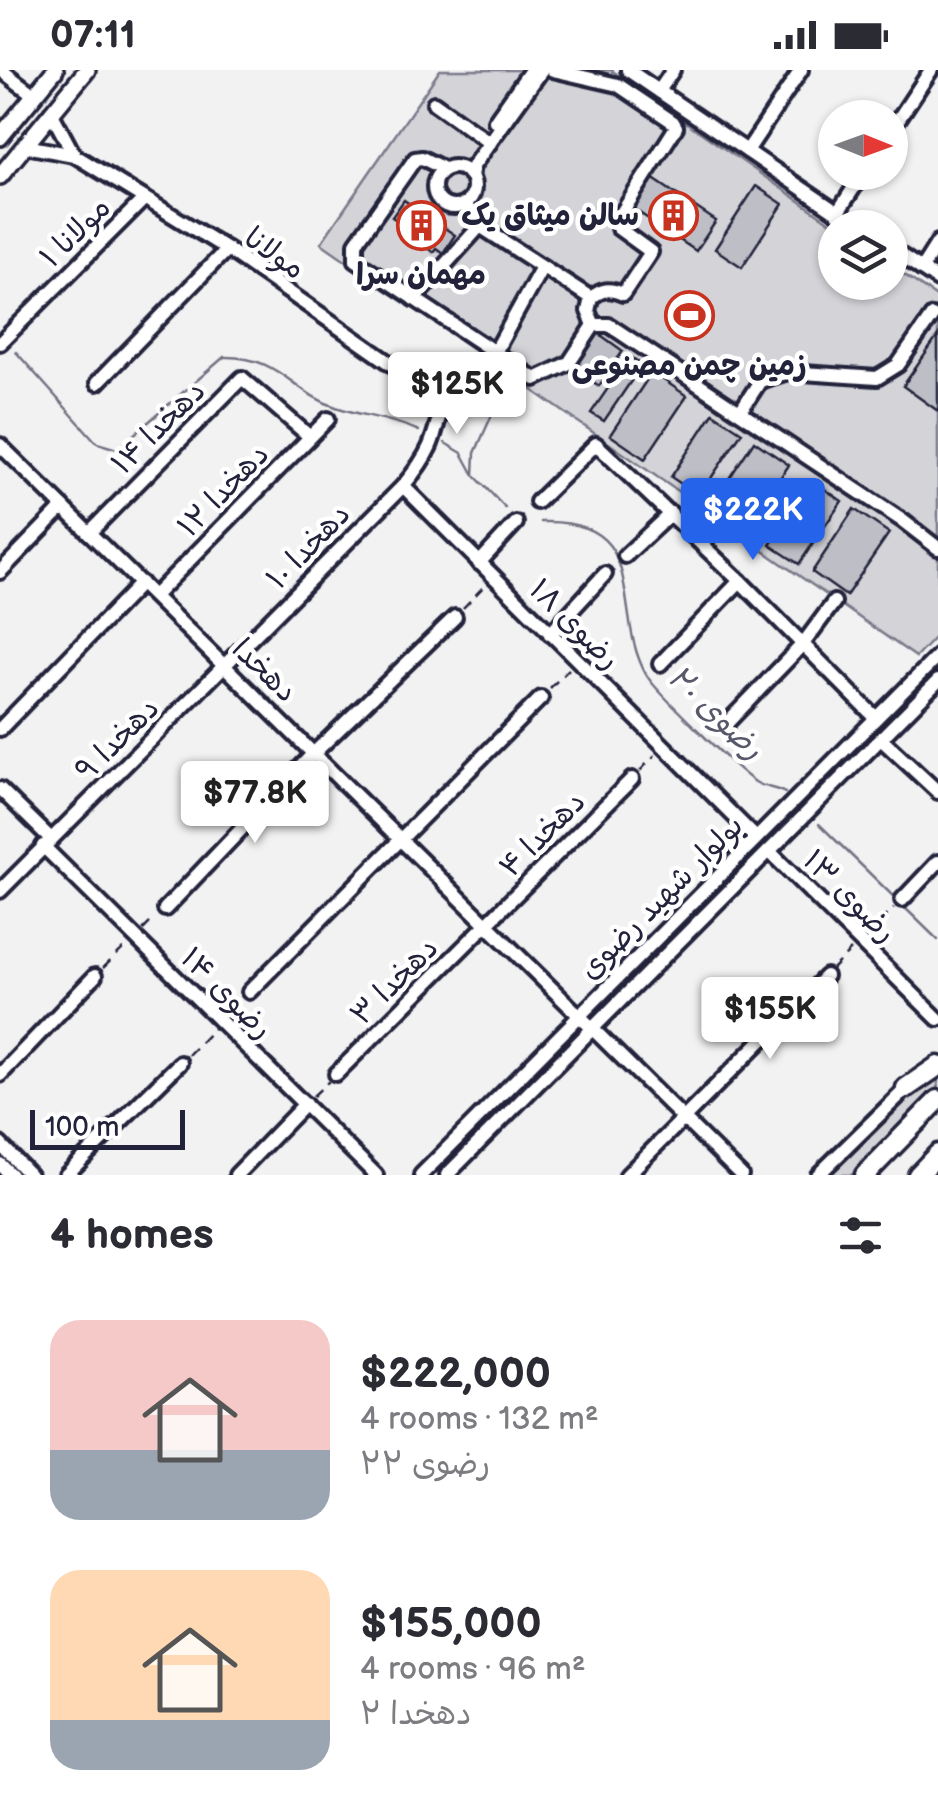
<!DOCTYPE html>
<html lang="en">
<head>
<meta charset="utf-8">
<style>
  body { margin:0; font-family:"Balsamiq Sans","Playpen Sans Arabic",sans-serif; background:#f7f7f7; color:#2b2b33; height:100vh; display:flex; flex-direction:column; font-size:38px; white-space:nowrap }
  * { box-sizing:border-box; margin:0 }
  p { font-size:32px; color:#7c7c81 }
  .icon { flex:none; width:55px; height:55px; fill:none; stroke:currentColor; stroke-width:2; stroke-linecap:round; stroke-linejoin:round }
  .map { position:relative; height:1105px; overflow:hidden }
  .drawer { display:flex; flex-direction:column; background:#fff; flex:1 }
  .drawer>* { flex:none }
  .needle { width:65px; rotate:91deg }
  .fabs { position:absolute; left:818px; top:30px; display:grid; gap:20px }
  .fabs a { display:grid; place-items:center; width:90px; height:90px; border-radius:50%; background:#fff; box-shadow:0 2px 8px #0004; font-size:50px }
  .scale { position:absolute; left:30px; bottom:25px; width:155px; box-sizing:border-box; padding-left:10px; border:5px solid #22223b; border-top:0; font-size:28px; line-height:35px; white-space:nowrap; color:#22223b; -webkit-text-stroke:8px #fff; paint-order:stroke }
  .price { position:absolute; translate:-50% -85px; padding:0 22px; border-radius:10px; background:#fff; color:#222; font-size:32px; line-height:65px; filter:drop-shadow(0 2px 5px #0008) }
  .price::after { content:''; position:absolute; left:50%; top:60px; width:30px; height:22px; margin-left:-15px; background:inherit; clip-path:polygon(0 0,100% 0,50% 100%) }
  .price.active { background:#2563eb; color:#fff }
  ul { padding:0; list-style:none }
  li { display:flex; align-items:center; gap:30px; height:250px; padding:0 50px }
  li span { display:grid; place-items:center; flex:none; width:280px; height:200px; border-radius:30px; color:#555 }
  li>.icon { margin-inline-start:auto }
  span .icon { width:120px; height:120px; fill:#fffc; stroke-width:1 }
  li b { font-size:42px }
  h2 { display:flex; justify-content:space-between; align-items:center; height:120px; padding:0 50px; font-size:42px }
  .status { display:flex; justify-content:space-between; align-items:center; height:70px; padding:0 50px; background:#fff; direction:ltr }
  .status svg { height:28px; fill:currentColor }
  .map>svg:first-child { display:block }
  .green { fill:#d3d3d8; stroke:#7a7a8a; stroke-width:2.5 }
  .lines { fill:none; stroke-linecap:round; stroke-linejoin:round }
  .stream { stroke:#727282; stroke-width:2.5 }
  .building { fill:#bebec6; stroke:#22223b; stroke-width:2.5 }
  .minor-casing { stroke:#22223b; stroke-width:20 }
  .major-casing { stroke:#22223b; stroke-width:22 }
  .highway-casing { stroke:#22223b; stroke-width:25 }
  .path { stroke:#22223b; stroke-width:2.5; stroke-dasharray:10 8; stroke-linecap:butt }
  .minor { stroke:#fff; stroke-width:12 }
  .major { stroke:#fff; stroke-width:15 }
  .highway { stroke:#fff; stroke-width:18 }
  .labels { text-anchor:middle; stroke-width:9; stroke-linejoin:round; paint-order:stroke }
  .poi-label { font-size:30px; font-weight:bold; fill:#22223b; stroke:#fff }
  .street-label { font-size:30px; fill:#22223b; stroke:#fff }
  .water-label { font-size:32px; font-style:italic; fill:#58586b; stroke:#fff }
</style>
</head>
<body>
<div class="status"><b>07:11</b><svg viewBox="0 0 49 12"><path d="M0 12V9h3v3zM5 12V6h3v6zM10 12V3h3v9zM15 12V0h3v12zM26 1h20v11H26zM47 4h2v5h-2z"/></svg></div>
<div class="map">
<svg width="938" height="1105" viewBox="0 0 938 1105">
  <rect width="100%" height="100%" fill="#f2f2f3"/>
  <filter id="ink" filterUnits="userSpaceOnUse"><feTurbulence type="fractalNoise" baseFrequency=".01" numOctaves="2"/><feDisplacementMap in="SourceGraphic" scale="20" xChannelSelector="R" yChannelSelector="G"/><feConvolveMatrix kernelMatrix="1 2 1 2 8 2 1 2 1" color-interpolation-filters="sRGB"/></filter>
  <g filter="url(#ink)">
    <g class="green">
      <path d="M440 0H611L837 157 835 212H890V195L938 228V564L916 587 321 173Z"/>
      <path d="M938 1003V1018L852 1105H825L901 1029Z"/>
    </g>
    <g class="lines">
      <g class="stream">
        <path d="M16 282 97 373 117 379 224 287C280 286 291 322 336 337 365 347 391 348 419 361"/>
        <path d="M445 373 462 383 474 405 505 438"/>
        <path d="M474 405 475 383 510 304"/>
        <path d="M541 452C653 448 609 541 647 606 654 619 743 706 757 713 766 718 777 718 785 723"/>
        <path d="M819 754 897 830"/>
        <path d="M902 835 938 870"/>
      </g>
    </g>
    <g class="building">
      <path d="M652 108 716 151 696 181 632 138Z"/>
      <path d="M756 116 783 134 742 197 715 179Z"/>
      <path d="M404 130 455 165 443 183 436 178 433 182 411 167 414 162 392 147Z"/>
      <path d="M598 263 623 281 599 316 574 298Z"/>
      <path d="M938 266V341L903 316Z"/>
      <path d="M630 286 642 295 604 351 591 343Z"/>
      <path d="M652 302 687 326 645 389 610 365Z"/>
      <path d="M713 343 742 362 699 426 671 407Z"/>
      <path d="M754 371 789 395 747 457 712 434Z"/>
      <path d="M813 411 842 431 799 494 770 475Z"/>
      <path d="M854 439 889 463 846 526 812 502Z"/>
    </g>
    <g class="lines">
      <defs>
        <g id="minor">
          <path d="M1 0 34 25"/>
          <path d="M553 0 618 15 673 52 676 57 618 149V158L651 182 623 224C609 218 602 219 591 228L588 241 594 255H609L903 451 938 478"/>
          <path d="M628 0 860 158"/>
          <path d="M659 21 673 0"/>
          <path d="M434 33 490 73"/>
          <path d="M51 42 74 85"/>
          <path d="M495 51 531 0"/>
          <path d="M890 62 931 0"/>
          <path d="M747 81 801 0"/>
          <circle cx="454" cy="117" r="20"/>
          <path d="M442 98 422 88 415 89 356 173V190L535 309 569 293 594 255"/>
          <path d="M471 106 473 96 542 0"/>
          <path d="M465 134 480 156 591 228"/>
          <path d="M838 142 864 102"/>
          <path d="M890 178 938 210"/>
          <path d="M921 199 938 172"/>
          <path d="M414 229 480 156"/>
          <path d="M0 273 144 129"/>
          <path d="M495 282 542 197"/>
          <path d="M97 313 227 179"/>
          <path d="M740 342 760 311 788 302 877 308 898 295 932 246"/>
          <path d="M0 375 741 1105"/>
          <path d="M403 416 756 768"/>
          <path d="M537 432 596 374 740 511 876 648"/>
          <path d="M89 463 242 308 309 366"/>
          <path d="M625 486 671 443"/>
          <path d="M479 493 516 453"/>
          <path d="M0 502 63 437"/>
          <path d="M154 526 328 349"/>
          <path d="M550 564 605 504"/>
          <path d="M660 594 740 511"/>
          <path d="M724 656 803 574 834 532"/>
          <path d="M0 659 141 513"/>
          <path d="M881 669 938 722"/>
          <path d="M0 719 51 769"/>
          <path d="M43 776 376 1105"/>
          <path d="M769 781 938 949"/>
          <path d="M0 821 403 416C430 384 434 371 443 330L227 179 74 85 25 76"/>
          <path d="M902 830 938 792"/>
          <path d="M165 839 314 683 455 547"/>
          <path d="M249 922 541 628"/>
          <path d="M336 1004 632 709"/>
          <path d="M0 1005 95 906"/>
          <path d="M0 1074 30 1105"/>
          <path d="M0 1094 11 1105"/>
          <path d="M66 1105 180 993"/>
          <path d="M236 1105 305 1034"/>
          <path d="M421 1105 938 586"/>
          <path d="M447 1105 938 611"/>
          <path d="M627 1105 826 906"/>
          <path d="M818 1105 912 1013"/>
        </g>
        <g id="major">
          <path d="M0 67 55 0"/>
          <path d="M0 106 87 0"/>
        </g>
        <g id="highway">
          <path d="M906 1018 938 996"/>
          <path d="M865 1105 938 1030"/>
          <path d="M918 1105 938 1084"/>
        </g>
      </defs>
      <use href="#minor" class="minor-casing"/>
      <use href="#major" class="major-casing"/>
      <use href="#highway" class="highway-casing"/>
      <g class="path">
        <path d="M463 538 485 515"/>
        <path d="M550 618 569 599"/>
        <path d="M640 701 655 685"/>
        <path d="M143 860 155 848"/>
        <path d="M867 864 894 838"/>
        <path d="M103 898 126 876"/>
        <path d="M832 899 851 880"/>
        <path d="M230 942 241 930"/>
        <path d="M188 985 214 958"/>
        <path d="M313 1026 329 1011"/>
      </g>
      <use href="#minor" class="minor"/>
      <use href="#major" class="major"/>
      <use href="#highway" class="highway"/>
    </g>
  </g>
  <defs>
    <symbol id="building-ring" viewBox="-11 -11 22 22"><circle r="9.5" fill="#fff" stroke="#c8321e" stroke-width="1.5"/><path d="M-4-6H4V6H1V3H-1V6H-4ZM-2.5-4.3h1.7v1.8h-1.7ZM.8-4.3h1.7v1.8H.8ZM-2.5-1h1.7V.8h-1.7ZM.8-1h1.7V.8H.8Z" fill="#c8321e"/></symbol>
    <symbol id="stadium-ring" viewBox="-11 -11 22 22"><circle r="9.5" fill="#fff" stroke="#c8321e" stroke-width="1.5"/><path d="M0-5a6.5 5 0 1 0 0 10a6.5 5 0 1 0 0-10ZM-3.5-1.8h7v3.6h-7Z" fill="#c8321e"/></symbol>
  </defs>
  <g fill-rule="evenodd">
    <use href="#building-ring" x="646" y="118" width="55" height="55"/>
    <use href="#building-ring" x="394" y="128" width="55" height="55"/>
    <use href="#stadium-ring" x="662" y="218" width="55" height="55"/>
  </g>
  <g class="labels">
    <g class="poi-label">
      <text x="639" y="155" text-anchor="end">سالن میثاق یک</text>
      <text x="421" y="214">مهمان سرا</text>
      <text x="689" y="305">زمین چمن مصنوعی</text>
    </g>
    <g class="street-label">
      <text transform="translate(75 162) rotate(-45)" y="10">مولانا ۱</text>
      <text transform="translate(275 183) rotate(35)" y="10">مولانا</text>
      <text transform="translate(158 357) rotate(-45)" y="10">دهخدا ۱۴</text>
      <text transform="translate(223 420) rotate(-46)" y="10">دهخدا ۱۲</text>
      <text transform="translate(308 476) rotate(-46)" y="10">دهخدا ۱۰</text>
      <text transform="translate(575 554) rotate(45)" y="10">رضوی ۱۸</text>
      <text transform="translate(265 600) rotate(44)" y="10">دهخدا</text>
      <text transform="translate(117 669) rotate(-45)" y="10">دهخدا ۹</text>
      <text transform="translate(542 764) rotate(-45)" y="10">دهخدا ۴</text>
      <text transform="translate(850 826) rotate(45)" y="10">رضوی ۱۳</text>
      <text transform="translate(661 827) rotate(-45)" y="10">بولوار شهید رضوی</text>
      <text transform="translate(394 911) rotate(-45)" y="10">دهخدا ۳</text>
      <text transform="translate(227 923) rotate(45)" y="10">رضوی ۱۴</text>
    </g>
    <g class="water-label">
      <text transform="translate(716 642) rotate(44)" y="11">رضوی ۲۰</text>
    </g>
  </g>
</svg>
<div class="fabs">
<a><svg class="needle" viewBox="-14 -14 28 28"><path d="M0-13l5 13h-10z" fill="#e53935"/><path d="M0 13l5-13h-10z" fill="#7c7c81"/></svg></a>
<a><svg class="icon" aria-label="layers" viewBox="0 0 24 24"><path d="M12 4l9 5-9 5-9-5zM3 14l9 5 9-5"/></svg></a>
</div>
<div class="scale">100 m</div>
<b class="price" style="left:457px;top:367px">$125K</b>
<b class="price active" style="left:753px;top:493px">$222K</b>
<b class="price" style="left:255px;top:776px">$77.8K</b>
<b class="price" style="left:770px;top:992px">$155K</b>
</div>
<section class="drawer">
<h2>4 homes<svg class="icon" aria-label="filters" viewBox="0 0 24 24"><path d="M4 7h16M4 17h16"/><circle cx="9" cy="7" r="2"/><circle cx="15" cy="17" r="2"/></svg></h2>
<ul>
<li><span style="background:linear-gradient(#f6c9c9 65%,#9aa5b1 0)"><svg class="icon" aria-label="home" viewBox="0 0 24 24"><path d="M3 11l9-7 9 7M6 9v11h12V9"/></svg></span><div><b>$222,000</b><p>4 rooms · 132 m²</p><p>رضوی ۲۲</p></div></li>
<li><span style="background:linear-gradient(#ffd9b3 75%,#9aa5b1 0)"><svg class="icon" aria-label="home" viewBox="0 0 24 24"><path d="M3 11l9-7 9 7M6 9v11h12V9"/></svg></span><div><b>$155,000</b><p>4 rooms · 96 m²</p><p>دهخدا ۲</p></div></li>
</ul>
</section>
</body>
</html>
